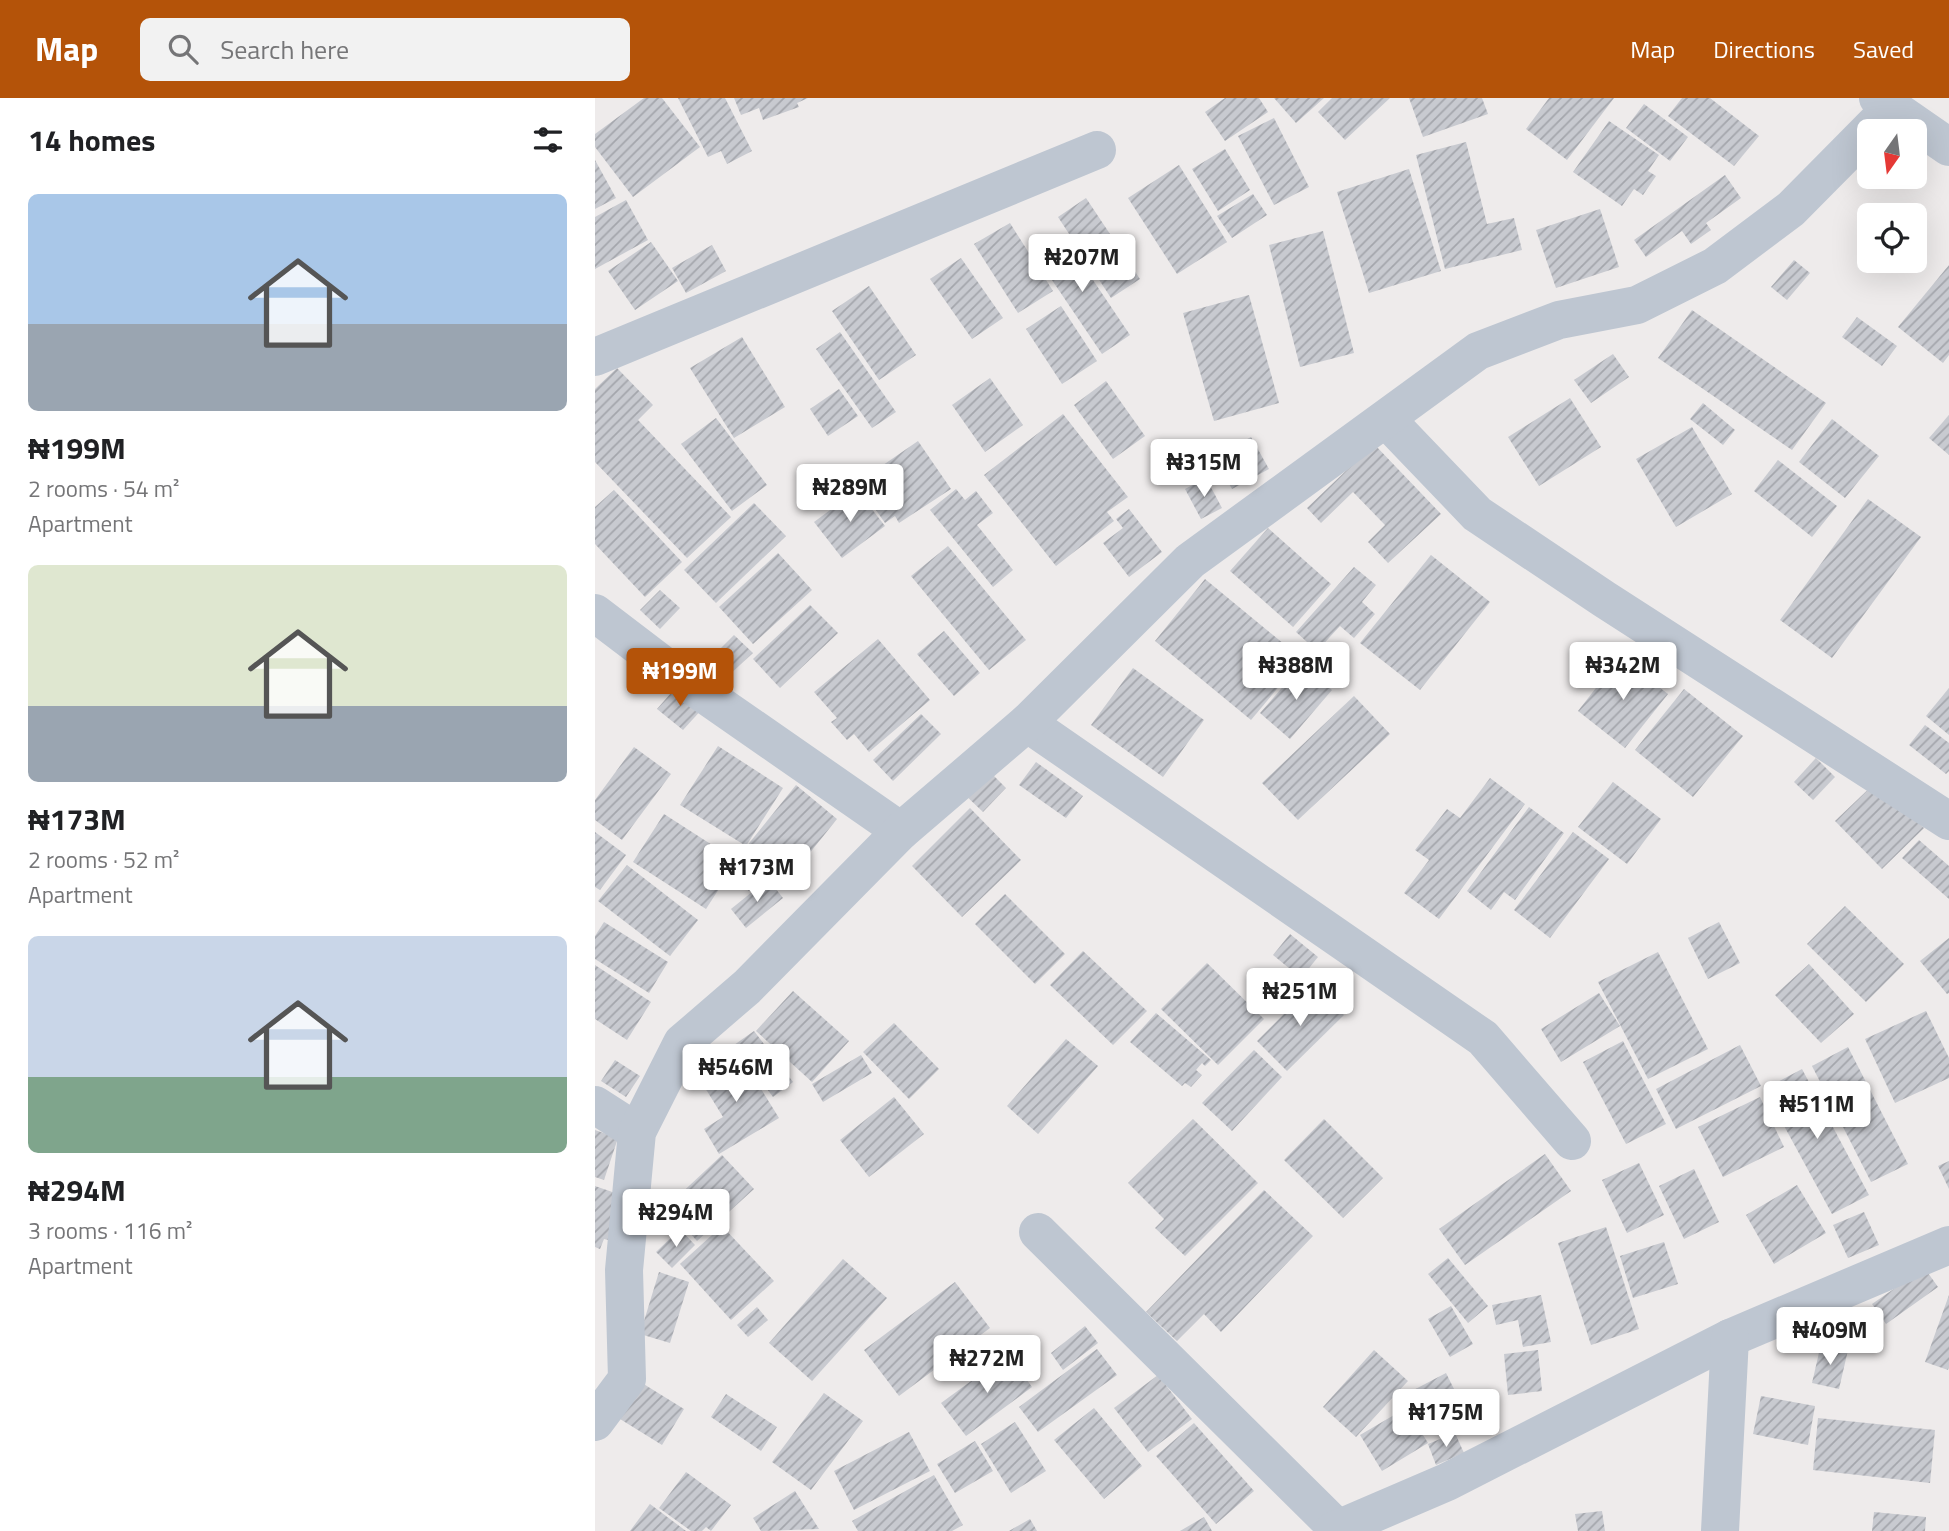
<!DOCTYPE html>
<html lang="en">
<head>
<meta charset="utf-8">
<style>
  body { margin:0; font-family:"Titillium Web",sans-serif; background:#f2f2f2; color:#202124; height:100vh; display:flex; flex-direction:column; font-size:26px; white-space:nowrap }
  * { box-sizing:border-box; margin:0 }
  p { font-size:23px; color:#757577 }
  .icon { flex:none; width:38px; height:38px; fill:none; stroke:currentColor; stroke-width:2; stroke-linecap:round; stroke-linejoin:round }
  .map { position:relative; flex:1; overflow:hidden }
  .panel { display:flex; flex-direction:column; background:#fff; width:595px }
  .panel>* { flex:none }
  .needle { width:46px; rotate:194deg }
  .tools { position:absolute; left:1262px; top:21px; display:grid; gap:14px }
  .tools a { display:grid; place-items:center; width:70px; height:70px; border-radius:10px; background:#fff; box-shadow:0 7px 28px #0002; font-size:35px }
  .price { position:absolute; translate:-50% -60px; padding:0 16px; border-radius:7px; background:#fff; color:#222; font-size:23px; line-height:46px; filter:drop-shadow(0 2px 4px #0008) }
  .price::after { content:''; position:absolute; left:50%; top:42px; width:21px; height:16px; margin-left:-10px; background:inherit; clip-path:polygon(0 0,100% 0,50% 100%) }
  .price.on { background:#b45309; color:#fff }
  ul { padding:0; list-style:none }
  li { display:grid; align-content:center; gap:14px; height:371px; padding:0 28px }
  li span { display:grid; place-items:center; height:217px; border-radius:10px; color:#555 }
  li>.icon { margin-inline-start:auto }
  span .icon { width:126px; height:126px; fill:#fffc; stroke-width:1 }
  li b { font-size:30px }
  h2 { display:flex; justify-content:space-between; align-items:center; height:84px; padding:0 28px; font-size:30px }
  header { display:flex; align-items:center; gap:42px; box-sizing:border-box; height:98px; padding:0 35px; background:#b45309; color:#fff }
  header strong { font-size:33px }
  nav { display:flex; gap:38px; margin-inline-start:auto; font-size:24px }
  .search { width:490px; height:63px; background:#f2f2f2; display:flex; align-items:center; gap:18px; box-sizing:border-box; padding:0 24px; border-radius:10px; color:#757577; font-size:26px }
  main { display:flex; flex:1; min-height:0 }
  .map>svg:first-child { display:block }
  .building { fill:url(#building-hatch) }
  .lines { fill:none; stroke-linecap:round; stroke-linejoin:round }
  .minor { stroke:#bec6d1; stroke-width:38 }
  .tertiary { stroke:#bec6d1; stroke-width:38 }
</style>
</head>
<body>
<header>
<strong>Map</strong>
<div class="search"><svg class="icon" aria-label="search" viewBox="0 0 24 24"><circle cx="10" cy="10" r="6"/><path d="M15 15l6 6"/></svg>Search here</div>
<nav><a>Map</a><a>Directions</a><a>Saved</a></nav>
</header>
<main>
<section class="panel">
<h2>14 homes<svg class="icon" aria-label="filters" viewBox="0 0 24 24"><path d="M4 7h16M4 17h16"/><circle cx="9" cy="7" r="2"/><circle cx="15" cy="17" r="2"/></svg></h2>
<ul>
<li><span style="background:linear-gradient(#a9c7e8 60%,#9aa5b1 0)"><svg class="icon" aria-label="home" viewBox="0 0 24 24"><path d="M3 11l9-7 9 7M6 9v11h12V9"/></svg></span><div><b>₦199M</b><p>2 rooms · 54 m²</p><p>Apartment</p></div></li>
<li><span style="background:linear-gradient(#dfe7d0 65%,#9aa5b1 0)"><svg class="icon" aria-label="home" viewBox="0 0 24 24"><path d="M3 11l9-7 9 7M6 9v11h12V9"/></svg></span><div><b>₦173M</b><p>2 rooms · 52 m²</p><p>Apartment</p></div></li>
<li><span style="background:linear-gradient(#c9d6e8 65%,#7fa58c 0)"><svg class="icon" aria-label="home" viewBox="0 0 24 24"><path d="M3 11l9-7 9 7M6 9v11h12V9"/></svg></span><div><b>₦294M</b><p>3 rooms · 116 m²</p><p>Apartment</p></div></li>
</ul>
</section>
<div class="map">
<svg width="1354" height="1433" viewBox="0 0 1354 1433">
  <defs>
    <pattern id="building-hatch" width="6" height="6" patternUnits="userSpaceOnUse" patternTransform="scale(1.75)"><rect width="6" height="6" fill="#c8cad0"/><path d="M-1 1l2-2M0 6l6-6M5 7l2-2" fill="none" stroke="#a4a6ac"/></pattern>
  </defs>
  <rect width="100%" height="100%" fill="#eeebeb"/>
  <g class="building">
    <path d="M49 0H67L105 49 38 99 0 49V36Z"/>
    <path d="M83 0H130L157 53 132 66 126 53 113 59Z"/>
    <path d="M139 0H213L202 5 204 9 168 22 164 10 146 17Z"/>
    <path d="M630 0H664L673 14 630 43 610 14Z"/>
    <path d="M679 0H729L701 25Z"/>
    <path d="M737 0H795L750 42 723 14Z"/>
    <path d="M814 0H887L893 16 828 39Z"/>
    <path d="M954 0H1019L972 62 931 31Z"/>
    <path d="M1087 0H1115L1164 38 1139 68 1073 18Z"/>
    <path d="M1049 6 1093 39 1075 63 1031 30Z"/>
    <path d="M679 20 714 89 679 107 643 38Z"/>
    <path d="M1014 23 1064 57 1053 73 1061 78 1048 97 1039 91 1027 108 978 74Z"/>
    <path d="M871 44 892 126 919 120 927 152 850 171 821 57Z"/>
    <path d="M630 51 655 92 623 113 597 71Z"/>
    <path d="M0 62 21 100 0 111Z"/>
    <path d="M584 67 632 144 582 176 533 100Z"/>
    <path d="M814 71 846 173 774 195 742 94Z"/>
    <path d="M1130 77 1146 100 1111 125 1116 132 1096 146 1087 133 1051 159 1039 142Z"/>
    <path d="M658 96 672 117 637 140 622 118Z"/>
    <path d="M491 100 545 181 516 200 463 119Z"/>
    <path d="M31 102 53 142 0 171V119Z"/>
    <path d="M1005 111 1024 169 961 190 941 132Z"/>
    <path d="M415 125 458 193 423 215 379 146Z"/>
    <path d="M728 133 759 255 705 269 674 147Z"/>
    <path d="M467 136 535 237 507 256 438 154Z"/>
    <path d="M56 144 83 183 40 212 13 173Z"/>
    <path d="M117 147 131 173 91 195 77 170Z"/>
    <path d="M366 160 408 220 377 241 335 181Z"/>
    <path d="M1199 162 1215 175 1192 202 1176 189Z"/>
    <path d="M1354 167V257L1348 265 1303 229Z"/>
    <path d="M274 188 321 257 284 282 237 213Z"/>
    <path d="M654 197 684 305 619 323 588 215Z"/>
    <path d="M466 208 502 263 467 286 431 231Z"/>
    <path d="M1097 212 1231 305 1197 352 1063 260Z"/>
    <path d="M1262 219 1302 248 1287 268 1247 239Z"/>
    <path d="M245 234 301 314 277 330 221 251Z"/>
    <path d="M147 239 190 309 139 340 95 270Z"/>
    <path d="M1018 256 1034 279 996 305 979 282Z"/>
    <path d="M22 270 58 307 43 322 136 419 92 460 0 364V291Z"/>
    <path d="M395 280 428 327 390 354 357 307Z"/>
    <path d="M511 283 550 338 518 361 479 307Z"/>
    <path d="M244 291 263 318 233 338 215 311Z"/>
    <path d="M975 300 1006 349 944 388 913 339Z"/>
    <path d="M1108 305 1140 332 1128 347 1095 321Z"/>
    <path d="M468 316 533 399 512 414 519 423 461 468 389 377Z"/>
    <path d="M1354 317V357L1334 340Z"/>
    <path d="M121 320 172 387 137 413 86 346Z"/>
    <path d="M1237 321 1284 358 1250 400 1204 364Z"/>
    <path d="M1097 329 1137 396 1081 429 1041 361Z"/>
    <path d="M656 339 674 371 637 391 619 359Z"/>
    <path d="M323 343 356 391 304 425 300 418 290 425 262 385Z"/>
    <path d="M779 346 846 416 793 465 773 444 790 427 758 394 726 425 712 410Z"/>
    <path d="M1183 362 1242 408 1217 439 1159 393Z"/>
    <path d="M611 380 627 410 606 421 590 391Z"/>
    <path d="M361 391 370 402 381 393 398 415 382 427 418 472 398 489 335 412Z"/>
    <path d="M19 392 87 464 50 499 0 446V409Z"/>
    <path d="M262 392 290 428 247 460 219 424Z"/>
    <path d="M1273 401 1326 439 1237 560 1185 522Z"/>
    <path d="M159 405 191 438 121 505 89 472Z"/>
    <path d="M534 411 567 454 534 479 508 445 528 430 521 421Z"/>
    <path d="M673 430 736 486 698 529 635 473Z"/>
    <path d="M353 448 431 542 394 572 316 478Z"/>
    <path d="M183 455 217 492 158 546 124 509Z"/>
    <path d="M836 457 895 504 825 592 765 545Z"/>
    <path d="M759 469 781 487 767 504 780 516 759 540 745 528 722 553 701 534Z"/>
    <path d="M610 481 707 561 656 622 560 543Z"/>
    <path d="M65 492 85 510 65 531 45 512Z"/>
    <path d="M215 507 243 535 185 590 158 561Z"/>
    <path d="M349 533 385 575 359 598 322 556Z"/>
    <path d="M139 537 158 555 133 578 116 560Z"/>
    <path d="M283 541 335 602 274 654 259 636 252 642 236 624 242 620 219 594Z"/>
    <path d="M1025 559 1073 596 1030 650 983 613Z"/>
    <path d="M707 567 737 592 695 641 665 615Z"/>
    <path d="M538 570 609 622 568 679 496 627Z"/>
    <path d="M83 587 109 609 88 632 62 611Z"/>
    <path d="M1354 590V637L1331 618Z"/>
    <path d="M1089 591 1148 638 1098 699 1040 652Z"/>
    <path d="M759 598 795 636 703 722 667 685Z"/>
    <path d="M326 616 346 636 298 683 278 662Z"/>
    <path d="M1330 627 1354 645V673L1351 676 1314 647Z"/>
    <path d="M123 648 188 690 151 748 85 707Z"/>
    <path d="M39 649 76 676 27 742 0 722V702Z"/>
    <path d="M1221 660 1240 679 1218 702 1199 684Z"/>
    <path d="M441 664 488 698 471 720 424 687Z"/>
    <path d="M391 670 411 690 388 714 367 694Z"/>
    <path d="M895 680 930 706 844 821 809 795 834 762 820 752 852 711 865 720Z"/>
    <path d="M1282 683 1329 730 1287 771 1240 723Z"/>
    <path d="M1018 684 1066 721 1032 766 983 729Z"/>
    <path d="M201 687 242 721 193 782 151 749Z"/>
    <path d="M934 709 969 735 920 802 909 794 896 812 872 793Z"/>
    <path d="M375 710 426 762 367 819 317 768Z"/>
    <path d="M69 716 142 763 111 811 38 764Z"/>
    <path d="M0 734 31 757 5 792 0 789Z"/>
    <path d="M978 734 1014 761 955 840 919 812Z"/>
    <path d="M1324 742 1354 768V801L1307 760Z"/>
    <path d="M154 762 169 776 154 793 138 780Z"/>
    <path d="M32 767 103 822 75 858 3 803Z"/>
    <path d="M173 781 188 800 151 830 136 811Z"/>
    <path d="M410 796 470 856 440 886 380 826Z"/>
    <path d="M1250 808 1309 866 1271 904 1212 846Z"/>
    <path d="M9 824 73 864 54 895 0 861V838Z"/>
    <path d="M1124 824 1145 865 1113 881 1093 840Z"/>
    <path d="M695 836 723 859 706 880 678 857Z"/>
    <path d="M1354 840V895L1352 896 1325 863Z"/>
    <path d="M488 853 552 913 518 947 455 887Z"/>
    <path d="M1063 854 1113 951 1053 981 1003 884Z"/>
    <path d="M612 865 669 921 623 967 566 911Z"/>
    <path d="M1214 866 1259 916 1226 945 1180 897Z"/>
    <path d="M0 867 56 904 32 942 0 921Z"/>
    <path d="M718 887 749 917 692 973 662 943Z"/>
    <path d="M198 893 254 943 217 984 161 933Z"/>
    <path d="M1004 895 1025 928 966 964 946 931Z"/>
    <path d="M1331 913 1354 960V980L1300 1005 1270 941Z"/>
    <path d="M561 915 616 962 610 968 607 965 601 972 607 977 596 989 590 985 587 988 535 944Z"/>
    <path d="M299 925 344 971 314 1001 268 954Z"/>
    <path d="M159 933 198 984 178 999 139 947Z"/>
    <path d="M471 941 503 968 443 1036 412 1008Z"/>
    <path d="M1028 943 1071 1026 1031 1046 988 964Z"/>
    <path d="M1145 947 1166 988 1081 1031 1061 991Z"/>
    <path d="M1253 949 1313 1066 1276 1084 1217 968Z"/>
    <path d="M659 952 687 979 637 1033 607 1005Z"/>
    <path d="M144 955 184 1020 124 1056 109 1031 128 1019 104 980Z"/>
    <path d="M266 957 277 975 228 1004 217 986Z"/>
    <path d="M20 962 45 978 31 999 6 983Z"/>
    <path d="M1207 971 1274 1097 1237 1116 1169 991Z"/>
    <path d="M299 999 329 1036 274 1079 245 1042Z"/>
    <path d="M1165 999 1189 1049 1128 1079 1103 1029Z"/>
    <path d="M598 1021 663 1085 590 1158 560 1130 569 1121 533 1085Z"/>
    <path d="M729 1021 788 1080 748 1120 689 1062Z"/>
    <path d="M0 1032 23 1040 9 1082 0 1079Z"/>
    <path d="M950 1056 976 1093 870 1167 844 1131Z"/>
    <path d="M127 1057 159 1091 102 1143 86 1125 94 1118 79 1102Z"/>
    <path d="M1354 1063V1091L1343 1068Z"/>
    <path d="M1044 1065 1069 1117 1032 1135 1007 1082Z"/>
    <path d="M1099 1071 1124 1124 1089 1141 1064 1088Z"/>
    <path d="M1202 1087 1231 1135 1179 1166 1151 1117Z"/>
    <path d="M0 1088 26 1097 13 1142 9 1141 5 1151 0 1149Z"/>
    <path d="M669 1092 718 1138 626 1234 609 1216 582 1243 551 1214Z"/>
    <path d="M1269 1114 1284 1147 1253 1160 1238 1127Z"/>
    <path d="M127 1128 179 1183 136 1222 85 1166Z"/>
    <path d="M1011 1129 1044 1231 996 1247 963 1145Z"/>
    <path d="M85 1131 100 1147 77 1170 61 1154Z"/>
    <path d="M1069 1144 1083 1186 1038 1200 1025 1158Z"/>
    <path d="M853 1160 893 1208 873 1225 833 1176Z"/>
    <path d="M248 1161 292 1200 217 1283 174 1245Z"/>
    <path d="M1326 1165 1343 1189 1291 1226 1277 1206 1313 1181Z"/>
    <path d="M64 1174 94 1184 75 1245 45 1236Z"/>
    <path d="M360 1184 395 1230 304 1298 269 1252Z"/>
    <path d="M946 1197 956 1244 928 1249 923 1222 901 1227 897 1207Z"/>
    <path d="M1354 1197V1269L1353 1272 1330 1264Z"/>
    <path d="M856 1208 878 1246 855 1259 833 1221Z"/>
    <path d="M162 1209 173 1222 153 1239 142 1227Z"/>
    <path d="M490 1228 503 1245 468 1272 456 1255Z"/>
    <path d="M1226 1246 1253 1252 1244 1291 1217 1285Z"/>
    <path d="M502 1251 522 1277 443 1334 424 1309Z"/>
    <path d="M779 1252 813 1283 761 1339 728 1309Z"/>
    <path d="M943 1252 947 1293 913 1297 909 1256Z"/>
    <path d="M413 1256 437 1289 371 1338 346 1305Z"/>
    <path d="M851 1275 863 1299 823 1319 811 1296Z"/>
    <path d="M563 1277 597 1321 553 1354 519 1310Z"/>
    <path d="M47 1285 89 1311 67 1347 25 1321Z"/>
    <path d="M229 1295 268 1323 216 1392 177 1364Z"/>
    <path d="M131 1296 182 1329 166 1353 116 1319Z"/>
    <path d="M1166 1298 1220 1308 1213 1347 1158 1336Z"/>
    <path d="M499 1310 547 1368 509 1401 459 1342Z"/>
    <path d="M811 1310 833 1345 787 1373 765 1337Z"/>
    <path d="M1223 1320 1340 1332 1335 1385 1218 1372Z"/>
    <path d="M420 1324 451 1373 416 1395 386 1346Z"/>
    <path d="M599 1325 659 1393 621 1426 561 1358Z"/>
    <path d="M314 1334 335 1373 259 1412 239 1373Z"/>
    <path d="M860 1335 869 1355 841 1367 833 1346Z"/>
    <path d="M380 1343 398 1373 360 1395 342 1366Z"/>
    <path d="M91 1374 136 1407 116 1433 111 1429 107 1433H96L64 1410Z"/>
    <path d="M339 1377 368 1427 357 1433H263L257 1423Z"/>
    <path d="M200 1393 224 1431 166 1433 158 1420Z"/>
    <path d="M55 1406 91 1433H35Z"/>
    <path d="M1007 1413 1010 1433H983L980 1416Z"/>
    <path d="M1279 1414 1331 1419 1330 1433H1277Z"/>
    <path d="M609 1419 617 1433H585Z"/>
    <path d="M435 1421 442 1433H414Z"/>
  </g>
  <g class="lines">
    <g class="minor">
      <path d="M0 259 502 52"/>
      <path d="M791 321 882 416 1009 501 1354 723"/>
      <path d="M0 515 80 576 306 733"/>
      <path d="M432 625 888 940 977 1043"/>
      <path d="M0 1007 42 1034"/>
      <path d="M443 1134 743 1431"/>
      <path d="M0 1324 32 1281 29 1172 42 1034 87 945 152 889 306 733 432 625 595 463 883 253 964 222 1042 207 1120 168 1196 111 1297 9"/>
      <path d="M738 1433 852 1384 1135 1240 1354 1147"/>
      <path d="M1125 1433 1135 1240"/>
    </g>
    <path class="tertiary" d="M1283 0 1354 49"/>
  </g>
</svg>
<div class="tools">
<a><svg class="needle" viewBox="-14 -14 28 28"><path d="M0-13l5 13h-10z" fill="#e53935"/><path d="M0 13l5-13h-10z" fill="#757577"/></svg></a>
<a><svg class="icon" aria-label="locate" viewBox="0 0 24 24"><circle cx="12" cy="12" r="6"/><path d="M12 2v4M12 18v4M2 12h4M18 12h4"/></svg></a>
</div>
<b class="price" style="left:487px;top:196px">₦207M</b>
<b class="price" style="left:609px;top:401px">₦315M</b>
<b class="price" style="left:255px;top:426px">₦289M</b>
<b class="price" style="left:701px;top:604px">₦388M</b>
<b class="price" style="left:1028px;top:604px">₦342M</b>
<b class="price on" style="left:85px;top:610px">₦199M</b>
<b class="price" style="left:162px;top:806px">₦173M</b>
<b class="price" style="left:705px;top:930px">₦251M</b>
<b class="price" style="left:141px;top:1006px">₦546M</b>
<b class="price" style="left:1222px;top:1043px">₦511M</b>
<b class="price" style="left:81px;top:1151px">₦294M</b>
<b class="price" style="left:1235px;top:1269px">₦409M</b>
<b class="price" style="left:392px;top:1297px">₦272M</b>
<b class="price" style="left:851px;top:1351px">₦175M</b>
</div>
</main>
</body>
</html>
